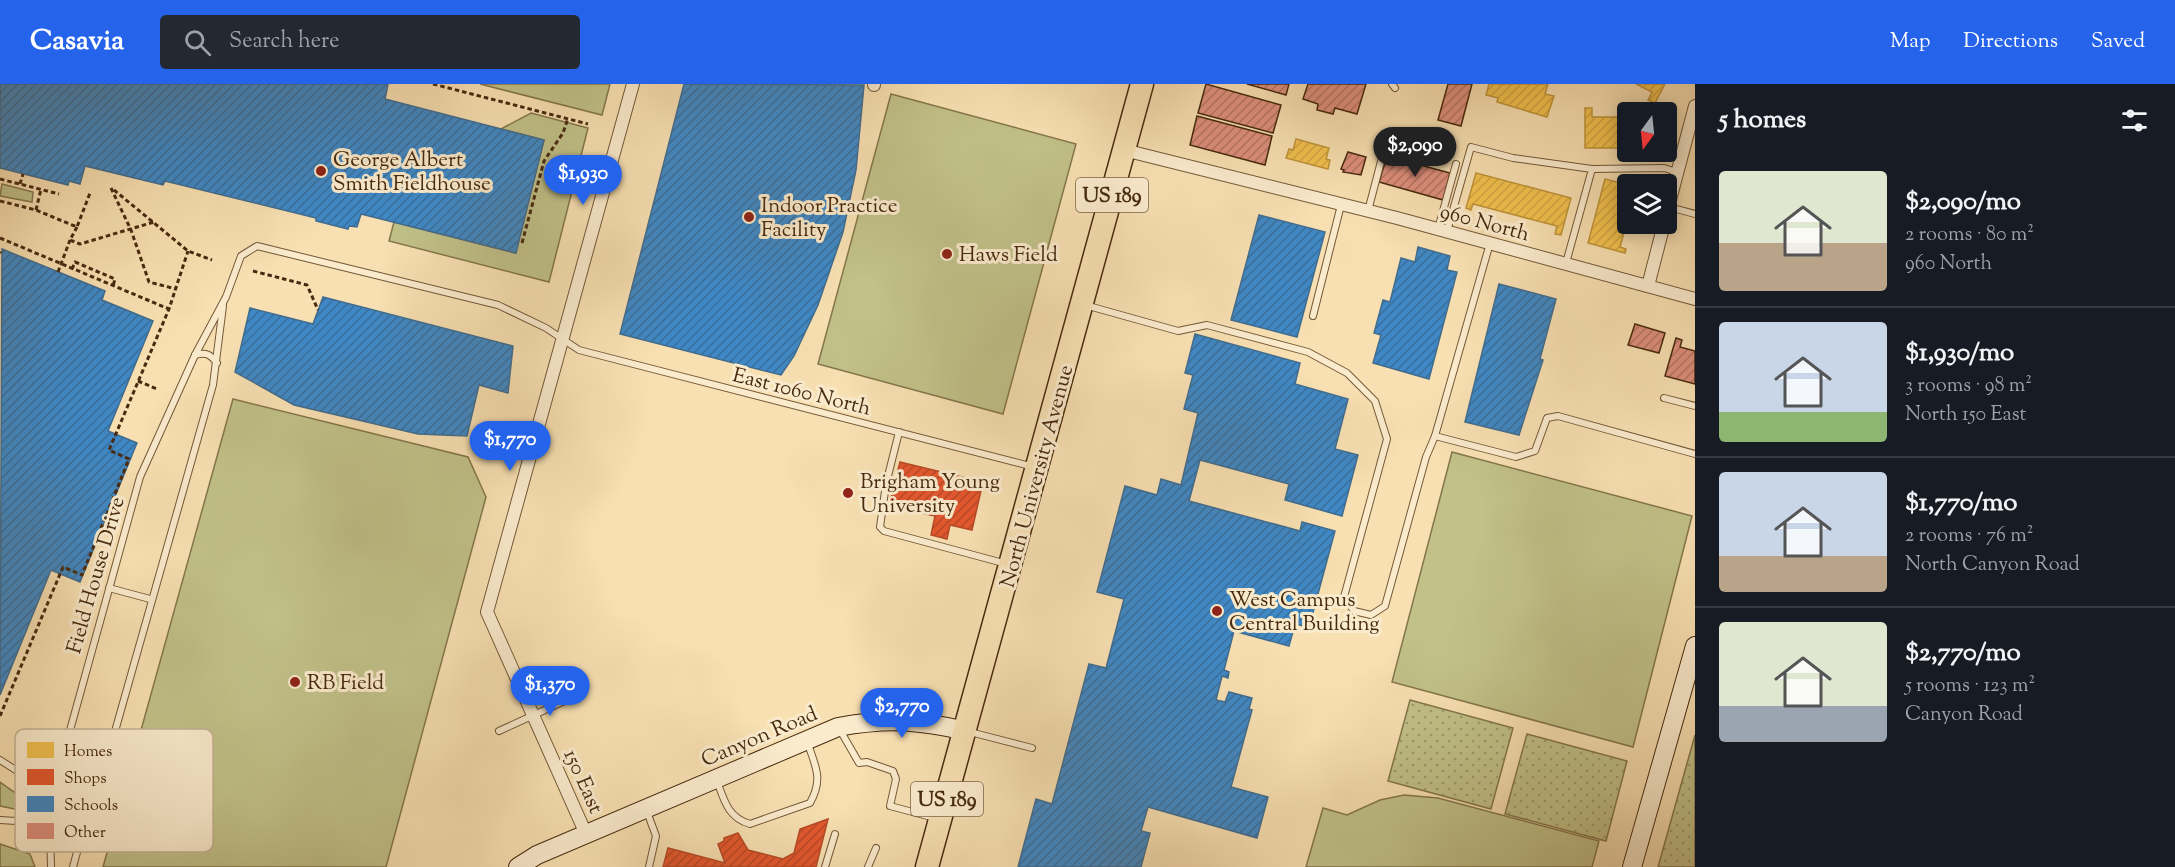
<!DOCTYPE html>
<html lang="en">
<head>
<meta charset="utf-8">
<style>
  body { margin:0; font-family:"Sorts Mill Goudy",serif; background:#242831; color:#f1f3f6; height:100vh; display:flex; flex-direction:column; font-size:22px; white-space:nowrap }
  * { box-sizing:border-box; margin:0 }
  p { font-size:20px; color:#9ea1a6 }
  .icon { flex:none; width:33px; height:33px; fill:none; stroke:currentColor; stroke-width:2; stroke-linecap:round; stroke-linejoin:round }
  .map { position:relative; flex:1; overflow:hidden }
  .panel { display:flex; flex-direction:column; background:#171b24; width:480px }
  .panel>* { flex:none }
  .needle { width:39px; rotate:195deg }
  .tools { position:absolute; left:1617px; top:18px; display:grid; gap:12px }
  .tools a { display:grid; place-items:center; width:60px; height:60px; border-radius:6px; background:#171b24; box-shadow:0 3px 15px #0003; font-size:30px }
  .price { position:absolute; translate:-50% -51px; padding:0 14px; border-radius:21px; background:#2563eb; color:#fff; font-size:20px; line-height:39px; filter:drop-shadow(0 2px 3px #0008) }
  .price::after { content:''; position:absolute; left:50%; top:36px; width:18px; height:14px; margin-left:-9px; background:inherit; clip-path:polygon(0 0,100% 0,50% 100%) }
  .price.current { background:#222; color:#fff }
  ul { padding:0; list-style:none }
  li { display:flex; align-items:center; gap:18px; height:150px; padding:0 24px }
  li+li { border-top:2px solid #363941 }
  li span { display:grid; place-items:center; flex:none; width:168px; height:120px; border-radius:6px; color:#555 }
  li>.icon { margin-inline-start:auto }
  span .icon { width:72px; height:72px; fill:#fffc; stroke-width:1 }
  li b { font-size:26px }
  h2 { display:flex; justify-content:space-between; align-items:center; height:72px; padding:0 24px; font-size:26px }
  header { display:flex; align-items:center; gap:36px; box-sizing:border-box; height:84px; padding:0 30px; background:#2563eb; color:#fff }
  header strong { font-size:28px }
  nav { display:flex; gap:33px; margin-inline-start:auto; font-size:21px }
  .search { width:420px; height:54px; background:#242831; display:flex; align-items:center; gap:15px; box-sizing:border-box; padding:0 21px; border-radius:6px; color:#9ea1a6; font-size:22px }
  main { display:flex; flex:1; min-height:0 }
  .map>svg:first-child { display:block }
  .grass { fill:#c1c189; stroke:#84764c; stroke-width:1.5 }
  .park { fill:url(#park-dots); stroke:#84764c; stroke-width:1.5 }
  .homes { fill:url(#homes-hatch); stroke:#bf943b; stroke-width:1.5 }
  .shops { fill:url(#shops-hatch); stroke:#b54a25; stroke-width:1.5 }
  .schools { fill:url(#schools-hatch); stroke:#416c8e; stroke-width:1.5 }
  .building { fill:url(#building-hatch); stroke:#472a0f; stroke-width:1.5 }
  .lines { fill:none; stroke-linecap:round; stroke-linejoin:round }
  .lane-casing { stroke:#735838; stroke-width:8 }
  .street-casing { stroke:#735838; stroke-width:14 }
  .secondary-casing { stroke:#472a0f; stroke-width:20 }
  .highway-casing { stroke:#472a0f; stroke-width:25 }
  .path { stroke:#472a0f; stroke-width:3; stroke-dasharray:4.5 3; stroke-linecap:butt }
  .lane { stroke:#faebcd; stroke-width:6 }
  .street { stroke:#faebcd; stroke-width:12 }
  .secondary { stroke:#faebcd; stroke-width:18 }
  .highway { stroke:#f8e0b2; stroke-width:22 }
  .poi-dot { fill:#8f2418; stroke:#faebcd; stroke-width:2 }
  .labels { text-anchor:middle; stroke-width:6; stroke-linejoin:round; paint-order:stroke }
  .shield { fill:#faebcd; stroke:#7d6448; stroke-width:1.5 }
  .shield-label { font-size:20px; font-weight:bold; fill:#472a0f }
  .poi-label { font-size:21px; fill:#472a0f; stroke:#faebcd; text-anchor:start }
  .street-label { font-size:21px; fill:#472a0f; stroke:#faebcd }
  .key { fill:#faebcd; stroke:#c4b194; stroke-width:1.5 }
  .key-label { font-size:16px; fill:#472a0f }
</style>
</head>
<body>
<header>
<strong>Casavia</strong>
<div class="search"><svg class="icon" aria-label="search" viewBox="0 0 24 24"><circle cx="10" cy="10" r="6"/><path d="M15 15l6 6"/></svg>Search here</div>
<nav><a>Map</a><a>Directions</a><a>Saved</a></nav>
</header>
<main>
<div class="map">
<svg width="1695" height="783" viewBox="0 0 1695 783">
  <defs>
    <pattern id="park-dots" width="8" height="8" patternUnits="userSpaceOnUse" patternTransform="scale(1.5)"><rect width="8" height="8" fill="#c1c189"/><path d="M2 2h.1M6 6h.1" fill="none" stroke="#9f9d6e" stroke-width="1.8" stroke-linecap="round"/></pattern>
    <pattern id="homes-hatch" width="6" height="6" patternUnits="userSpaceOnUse" patternTransform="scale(1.5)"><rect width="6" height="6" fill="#f2c14e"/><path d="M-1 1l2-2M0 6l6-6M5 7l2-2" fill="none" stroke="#d1a643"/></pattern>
    <pattern id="shops-hatch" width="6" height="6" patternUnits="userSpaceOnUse" patternTransform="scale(1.5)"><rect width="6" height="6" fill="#e4572e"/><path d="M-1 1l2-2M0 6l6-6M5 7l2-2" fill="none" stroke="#bb4826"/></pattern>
    <pattern id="schools-hatch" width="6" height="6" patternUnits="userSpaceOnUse" patternTransform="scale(1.5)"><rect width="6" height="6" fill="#3f88c5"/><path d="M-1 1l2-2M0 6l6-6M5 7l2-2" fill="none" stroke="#376f9e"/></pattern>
    <pattern id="building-hatch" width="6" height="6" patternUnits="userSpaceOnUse" patternTransform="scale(1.5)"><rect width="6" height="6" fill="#dd8f7c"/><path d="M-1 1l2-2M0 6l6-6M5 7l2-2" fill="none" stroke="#b57564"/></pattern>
  </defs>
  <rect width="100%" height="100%" fill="#f8e0b2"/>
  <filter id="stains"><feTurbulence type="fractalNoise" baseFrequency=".00333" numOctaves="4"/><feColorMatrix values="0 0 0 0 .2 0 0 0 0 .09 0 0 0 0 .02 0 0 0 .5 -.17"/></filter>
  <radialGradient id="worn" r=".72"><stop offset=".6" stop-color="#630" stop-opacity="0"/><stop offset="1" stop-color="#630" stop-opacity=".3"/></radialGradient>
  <g class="grass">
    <path d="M480 0H610L602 31Z"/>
    <path d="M891 10 1076 60 1003 330 818 280Z"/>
    <path d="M531 29 588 44 549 198 389 157 394 138 515 169 544 56 501 45Z"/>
    <path d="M2 100 33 108 32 118 0 112Z"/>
    <path d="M233 315 468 373 486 413 386 783H103Z"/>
    <path d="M1452 368 1692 432 1633 663 1392 598Z"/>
    <path d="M0 698 35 723 29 728 0 722Z"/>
    <path d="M1404 711 1438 714 1599 757 1592 783H1306L1323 724 1347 731 1380 716Z"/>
    <path d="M0 760 30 770 35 783H0Z"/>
  </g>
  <g class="park">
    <path d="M1410 616 1513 644 1491 725 1388 697Z"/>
    <path d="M1527 650 1627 677 1606 757 1505 730Z"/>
    <path d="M1695 651V783H1658Z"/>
  </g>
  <g class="homes">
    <path d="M1489 0H1548L1545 10 1554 12 1547 33 1497 18 1498 14 1486 11Z"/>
    <path d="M1636 0H1665L1655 19 1648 16 1652 8Z"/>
    <path d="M1585 24H1592V33H1628V64H1585Z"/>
    <path d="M1296 55 1329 64 1326 75 1330 76 1328 85 1286 74 1289 65 1293 66Z"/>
    <path d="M1476 89 1571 114 1561 151 1555 150 1557 142 1473 120 1471 126 1466 124Z"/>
    <path d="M1605 95 1628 101V135L1620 163 1626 165 1625 169 1588 159Z"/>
  </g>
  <g class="shops">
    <path d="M900 378 983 398 972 446 950 441 947 455 931 451 935 432 889 422Z"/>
    <path d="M828 735 816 783H663L668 764 725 779 718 760 724 757V754L738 749 748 766 783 775 794 769 800 745Z"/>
  </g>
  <g class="schools">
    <path d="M0 0H388L385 15 544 56 516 169 361 130 357 143 349 142 348 145 316 137V134L165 97 163 101 85 82 80 100 69 97 68 101 0 84Z"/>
    <path d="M684 0 864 1 856 86 843 148 818 221 794 272 781 291 620 250Z"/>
    <path d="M1259 131 1325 148 1297 253 1231 236Z"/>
    <path d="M1418 163 1450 172 1447 186 1457 188 1429 295 1373 279 1381 251 1374 249 1383 216 1390 218 1401 174 1415 178Z"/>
    <path d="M2 165 105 207 102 216 153 237 108 347 137 359 80 498 51 486 0 611Z"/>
    <path d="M1499 200 1556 215 1540 275 1543 276 1519 351 1465 338Z"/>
    <path d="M323 213 513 262 508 309 479 301 467 352 418 350 294 321 235 288 250 224 313 240Z"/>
    <path d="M1195 250 1300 279 1295 300 1348 315 1335 365 1358 371 1342 432 1285 416 1289 400 1200 376 1189 417 1300 447 1302 438 1335 447 1309 543 1295 540 1289 562 1234 547 1224 586 1229 588 1228 594 1222 592 1216 616 1225 618 1229 608 1252 614 1249 625 1252 626 1231 703 1268 713 1257 754 1148 723 1141 747 1150 749 1141 783H1018L1036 715 1052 720 1089 580 1106 584 1124 515 1097 508 1125 402 1157 411 1161 395 1181 401 1198 329 1184 325 1193 291 1185 289Z"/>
  </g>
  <g class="building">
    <path d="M1206 0 1281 21 1273 49 1198 29Z"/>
    <path d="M1247 0H1289L1286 11Z"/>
    <path d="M1308 0H1366L1357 30 1335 24 1333 30 1317 26 1318 20 1303 15Z"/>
    <path d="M1448 0H1472L1461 42 1438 36Z"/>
    <path d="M1197 32 1272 52 1265 81 1190 61Z"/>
    <path d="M1348 68 1366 73 1361 91 1343 88 1344 86 1341 85Z"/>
    <path d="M1387 72 1450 89 1443 116 1379 98Z"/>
    <path d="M1635 240 1665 249 1659 269 1628 261Z"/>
    <path d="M1676 254 1682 256 1680 263 1695 267V300L1665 292Z"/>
  </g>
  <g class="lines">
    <defs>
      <g id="lane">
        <path d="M1392 0 1395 4"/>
        <path d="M1592 85 1664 84 1677 88"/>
        <path d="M1669 123 1695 130"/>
        <path d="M1368 127 1385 62"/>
        <path d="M1438 145 1456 80"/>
        <path d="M1447 147 1471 63 1513 74 1592 85 1566 179"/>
        <path d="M1085 221 1178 247 1207 241 1308 268 1347 289 1375 317 1387 355 1344 513 1354 527 1371 531 1385 522 1426 373 1435 352 1490 159"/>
        <path d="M1313 232 1341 121"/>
        <path d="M195 271C206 268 210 270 217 279"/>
        <path d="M1664 314 1695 322"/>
        <path d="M899 348 886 400 880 443 884 447 1007 480"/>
        <path d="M1435 352 1516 373 1535 367 1547 334 1558 332 1695 370"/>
        <path d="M109 504 150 515"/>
        <path d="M840 646 859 679 867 678 893 687 896 695 890 722 935 734"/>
        <path d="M499 647 571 614"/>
        <path d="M970 648 1032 664"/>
        <path d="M0 676 25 692 36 676 59 682"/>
        <path d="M717 697C724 716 728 734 750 740L810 719C824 694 815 682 807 657"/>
        <circle cx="66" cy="733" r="19"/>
        <path d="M646 725 656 752 649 783"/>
        <path d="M48 726 140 393 195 271 226 213 241 172 257 162 498 221 546 244 579 266 1034 383"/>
        <path d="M0 736 48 739"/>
        <path d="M86 737 93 725 213 301 223 222"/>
        <path d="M50 745 51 783"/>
        <path d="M73 783 83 746"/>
        <path d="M825 783 835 750"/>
        <path d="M868 783 876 764"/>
      </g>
      <g id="street">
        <path d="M874 1V0"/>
        <path d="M1124 66 1397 134 1695 215"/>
        <path d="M1666 131 1695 22"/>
        <path d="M1648 202 1664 140"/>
        <path d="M586 750 487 528 633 0"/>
      </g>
      <g id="secondary">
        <path d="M518 783 537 771 838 643C888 634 917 636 966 647"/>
        <path d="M1632 783 1695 562"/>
      </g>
      <path id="highway" d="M927 783 1142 0"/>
    </defs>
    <use href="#lane" class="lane-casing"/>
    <use href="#street" class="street-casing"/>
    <use href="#secondary" class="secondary-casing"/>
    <use href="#highway" class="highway-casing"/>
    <g class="path">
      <path d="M433 0 588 40"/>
      <path d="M0 95 59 110"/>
      <path d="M20 100 23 90"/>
      <path d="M111 104 131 146 149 198 176 205"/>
      <path d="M114 106 188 167 212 176"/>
      <path d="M0 117 36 126 77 143 90 109"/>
      <path d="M36 126 41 105"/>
      <path d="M77 143 70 156 80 160 154 138"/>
      <path d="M0 154 169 225"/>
      <path d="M522 159 544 77 563 49 568 34"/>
      <path d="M0 168 1 169"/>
      <path d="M72 185 75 178 115 195 113 202"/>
      <path d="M253 187 307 201 318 226"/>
      <path d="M58 188 70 156"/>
      <path d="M138 297 157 305"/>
      <path d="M0 632 63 483 82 491 129 375 109 366 169 225 188 167"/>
    </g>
    <use href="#lane" class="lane"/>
    <use href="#street" class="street"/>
    <use href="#secondary" class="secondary"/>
    <use href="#highway" class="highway"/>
  </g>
  <g class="poi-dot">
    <circle cx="321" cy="87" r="6"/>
    <circle cx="749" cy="133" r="6"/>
    <circle cx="947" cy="170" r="6"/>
    <circle cx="848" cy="409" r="6"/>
    <circle cx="1217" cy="527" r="6"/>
    <circle cx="295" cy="598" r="6"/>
  </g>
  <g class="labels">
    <g class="shield">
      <rect x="1076" y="94" width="72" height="34" rx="4.5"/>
      <rect x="911" y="698" width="72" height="34" rx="4.5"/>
    </g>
    <g class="shield-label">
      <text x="1112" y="118">US 189</text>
      <text x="947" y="722">US 189</text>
    </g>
    <g class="poi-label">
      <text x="333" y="82">George Albert<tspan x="333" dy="24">Smith Fieldhouse</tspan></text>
      <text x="761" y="128">Indoor Practice<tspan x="761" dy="24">Facility</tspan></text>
      <text x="959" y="177">Haws Field</text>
      <text x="860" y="404">Brigham Young<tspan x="860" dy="24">University</tspan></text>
      <text x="1229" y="522">West Campus<tspan x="1229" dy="24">Central Building</tspan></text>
      <text x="307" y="605">RB Field</text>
    </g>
    <g class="street-label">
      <text transform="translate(1485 138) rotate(15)" y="7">960 North</text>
      <text transform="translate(802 307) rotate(14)" y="7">East 1060 North</text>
      <text transform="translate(1036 392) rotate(-75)" y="7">North University Avenue</text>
      <text transform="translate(95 491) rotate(-74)" y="7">Field House Drive</text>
      <text transform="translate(759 652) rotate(-23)" y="7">Canyon Road</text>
      <text transform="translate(584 697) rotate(66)" y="7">150 East</text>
    </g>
  </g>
  <rect x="15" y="645" width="198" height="123" rx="9" class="key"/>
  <rect x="27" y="658" width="27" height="16" fill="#f2c14e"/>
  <rect x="27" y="685" width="27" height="16" fill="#e4572e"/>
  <rect x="27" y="712" width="27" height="16" fill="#3f88c5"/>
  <rect x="27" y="739" width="27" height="16" fill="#dd8f7c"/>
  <g class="key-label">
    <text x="64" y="672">Homes</text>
    <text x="64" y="699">Shops</text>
    <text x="64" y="726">Schools</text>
    <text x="64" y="753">Other</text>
  </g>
  <rect width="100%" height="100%" filter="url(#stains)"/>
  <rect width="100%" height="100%" fill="url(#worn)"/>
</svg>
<div class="tools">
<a><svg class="needle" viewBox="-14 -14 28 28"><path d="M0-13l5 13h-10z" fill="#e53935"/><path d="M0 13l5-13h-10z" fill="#9ea1a6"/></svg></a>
<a><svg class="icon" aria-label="layers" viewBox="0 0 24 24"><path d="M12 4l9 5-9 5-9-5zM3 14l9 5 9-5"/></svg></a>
</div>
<b class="price current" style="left:1415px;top:94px">$2,090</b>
<b class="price" style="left:583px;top:122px">$1,930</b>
<b class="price" style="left:510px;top:388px">$1,770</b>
<b class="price" style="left:550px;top:633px">$1,370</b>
<b class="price" style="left:902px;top:655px">$2,770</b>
</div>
<section class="panel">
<h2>5 homes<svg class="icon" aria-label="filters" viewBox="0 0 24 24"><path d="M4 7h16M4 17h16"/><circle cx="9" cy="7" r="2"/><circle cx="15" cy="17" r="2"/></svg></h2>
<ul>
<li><span style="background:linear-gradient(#dfe7d0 60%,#b9a48a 0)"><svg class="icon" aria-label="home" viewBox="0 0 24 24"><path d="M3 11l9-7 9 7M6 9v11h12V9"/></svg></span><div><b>$2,090/mo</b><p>2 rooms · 80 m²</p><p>960 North</p></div></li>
<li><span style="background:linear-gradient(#c9d6e8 75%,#8fb573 0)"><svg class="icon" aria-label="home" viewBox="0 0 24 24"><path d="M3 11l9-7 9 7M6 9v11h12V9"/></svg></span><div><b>$1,930/mo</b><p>3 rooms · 98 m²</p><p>North 150 East</p></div></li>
<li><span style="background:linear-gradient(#c9d6e8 70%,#b9a48a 0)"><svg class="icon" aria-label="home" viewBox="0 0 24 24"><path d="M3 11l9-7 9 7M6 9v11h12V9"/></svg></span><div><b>$1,770/mo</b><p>2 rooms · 76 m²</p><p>North Canyon Road</p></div></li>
<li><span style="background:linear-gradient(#dfe7d0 70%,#9aa5b1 0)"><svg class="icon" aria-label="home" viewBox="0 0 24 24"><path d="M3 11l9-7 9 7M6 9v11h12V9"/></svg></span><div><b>$2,770/mo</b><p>5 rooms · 123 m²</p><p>Canyon Road</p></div></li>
</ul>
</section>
</main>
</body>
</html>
